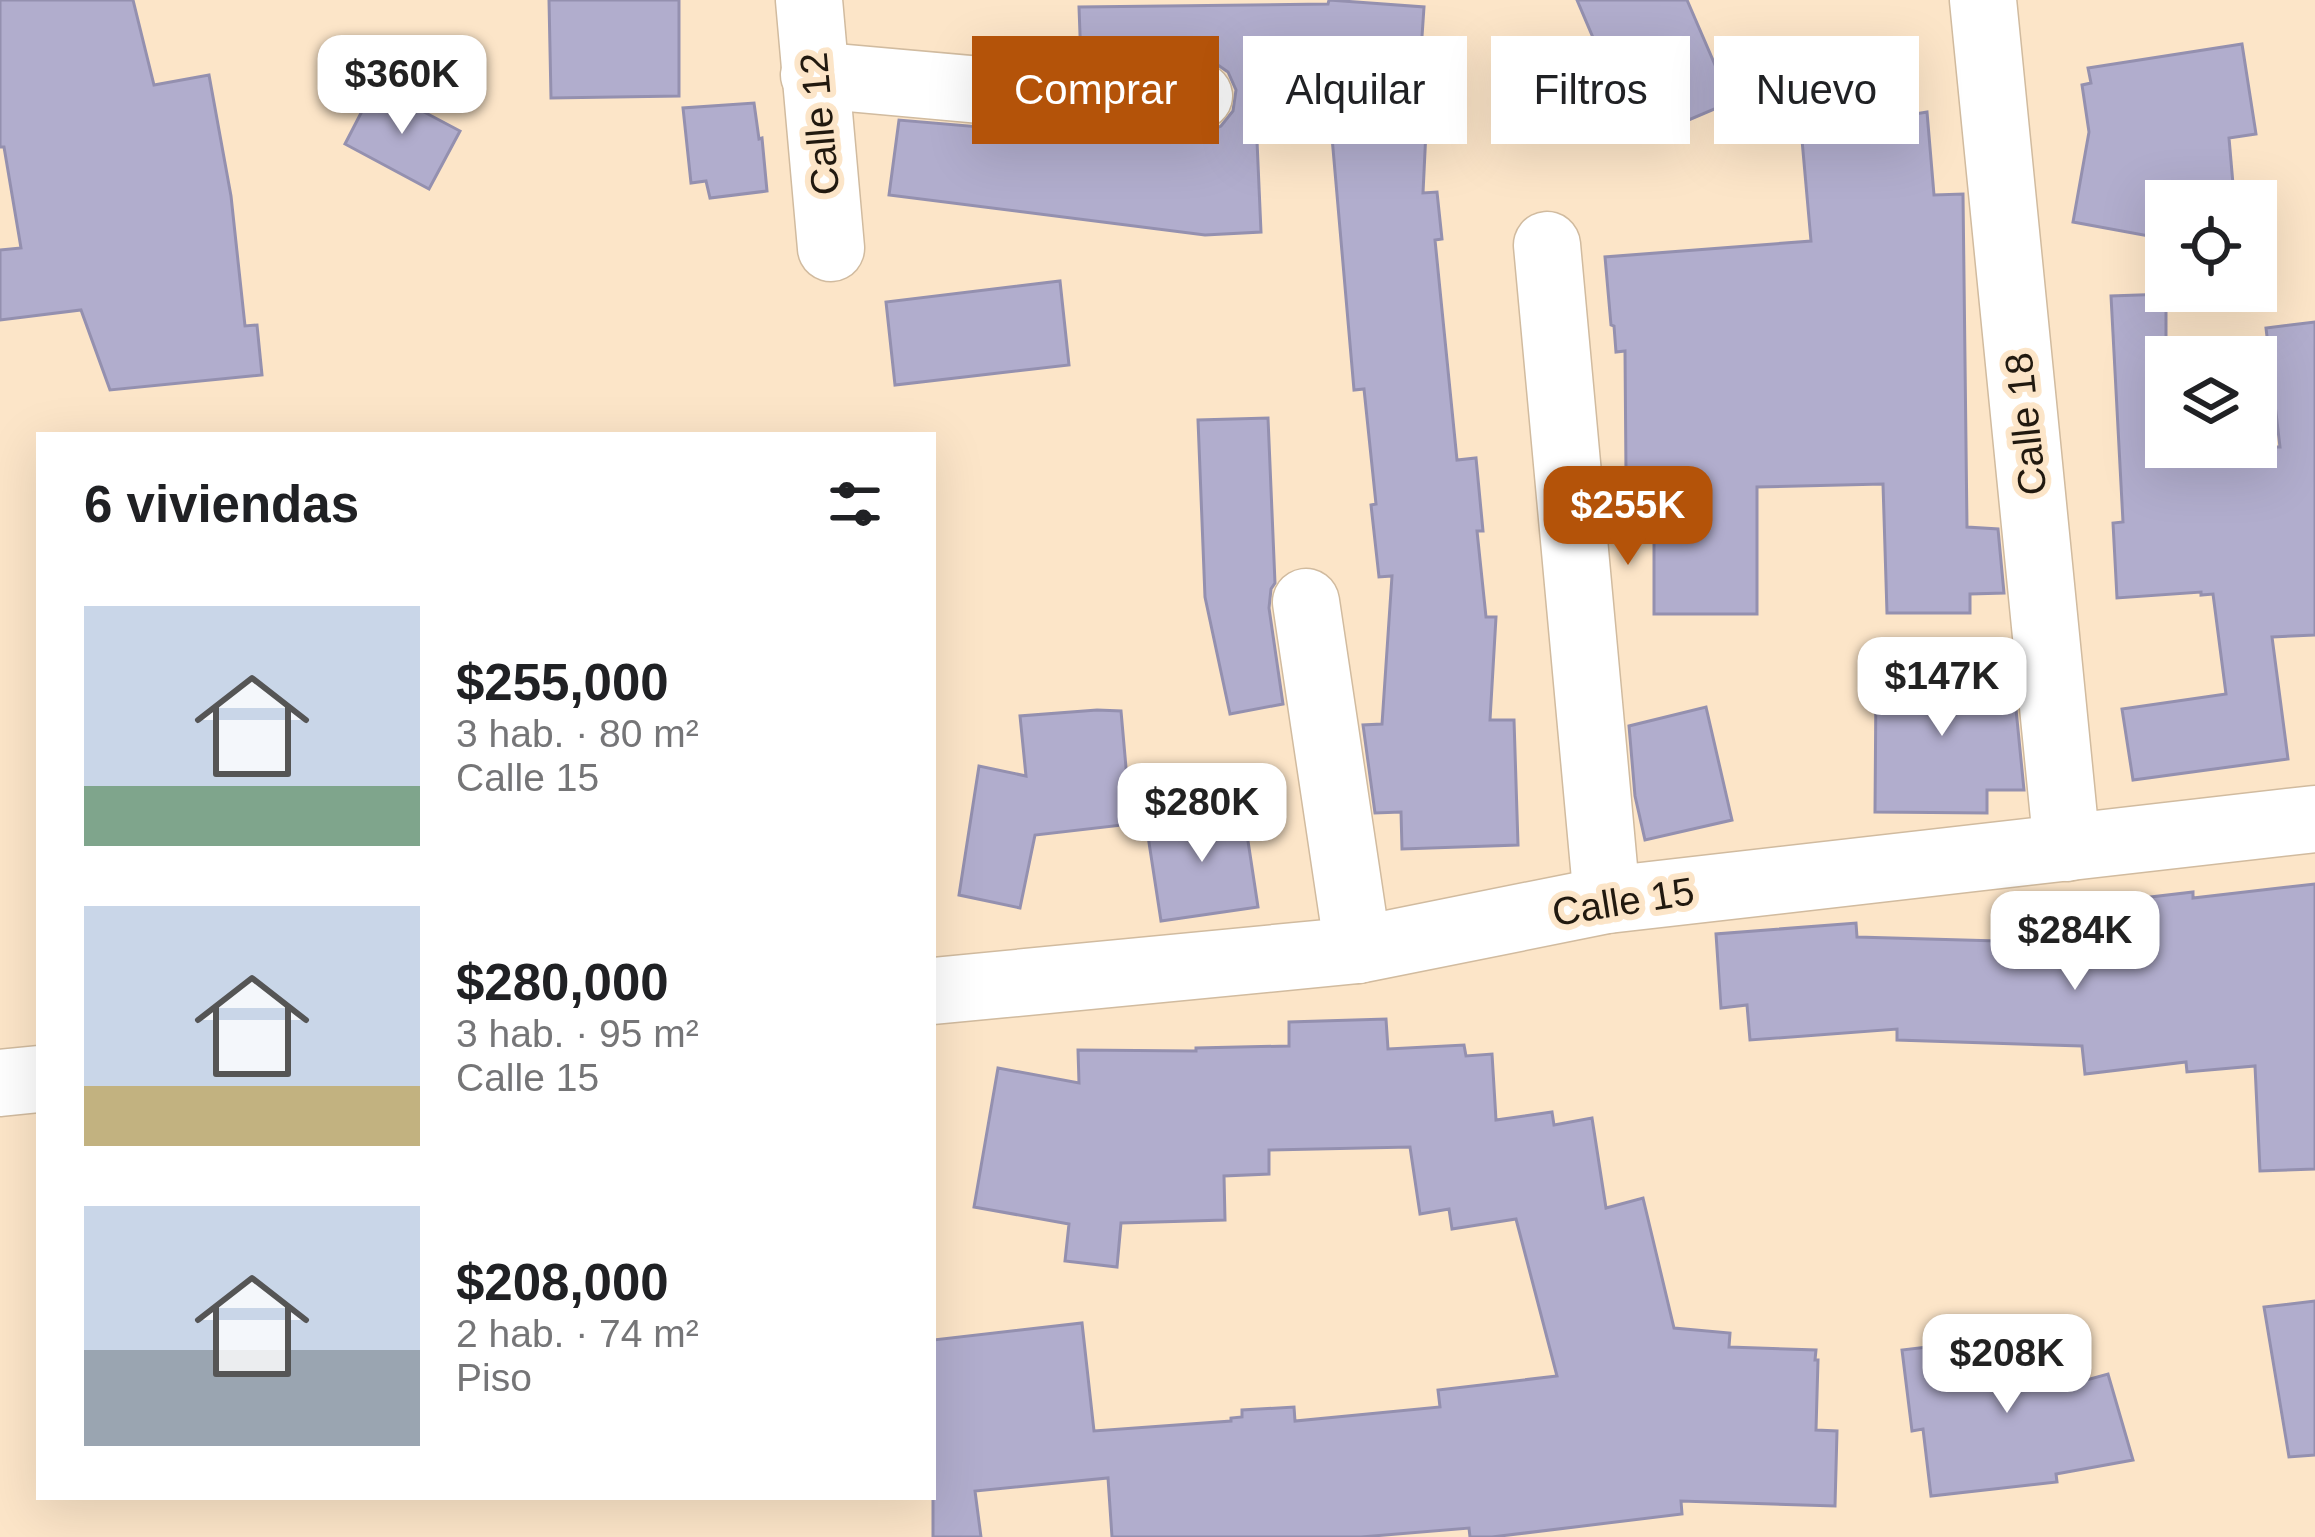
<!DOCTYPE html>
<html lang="es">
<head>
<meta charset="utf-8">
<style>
  body { margin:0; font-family:Arial,sans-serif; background:#f6f6f6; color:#202124; height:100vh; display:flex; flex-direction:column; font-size:45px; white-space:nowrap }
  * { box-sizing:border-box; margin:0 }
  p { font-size:39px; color:#757577 }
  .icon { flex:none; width:66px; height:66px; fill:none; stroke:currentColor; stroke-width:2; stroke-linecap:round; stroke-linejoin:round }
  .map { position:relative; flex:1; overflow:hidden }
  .panel { position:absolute; left:36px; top:432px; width:900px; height:1068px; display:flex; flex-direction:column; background:#fff; border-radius:0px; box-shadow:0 12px 48px #0002 }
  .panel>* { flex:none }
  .banner { position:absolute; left:972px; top:36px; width:1140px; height:108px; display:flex; gap:24px }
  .controls { position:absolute; left:2145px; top:180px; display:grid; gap:24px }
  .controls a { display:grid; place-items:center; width:132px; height:132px; border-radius:0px; background:#fff; box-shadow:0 12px 48px #0002; font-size:60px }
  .price { position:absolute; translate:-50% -102px; padding:0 27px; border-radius:24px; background:#fff; color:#222; font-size:39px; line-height:78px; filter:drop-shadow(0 3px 6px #0008) }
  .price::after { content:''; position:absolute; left:50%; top:72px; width:36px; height:27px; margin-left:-18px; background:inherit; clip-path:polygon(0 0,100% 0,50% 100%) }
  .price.active { background:#b45309; color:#fff }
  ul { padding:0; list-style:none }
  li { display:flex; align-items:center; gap:36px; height:300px; padding:0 48px }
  li span { display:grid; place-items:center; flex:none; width:336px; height:240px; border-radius:0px; color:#555 }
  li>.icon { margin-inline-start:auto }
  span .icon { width:144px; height:144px; fill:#fffc; stroke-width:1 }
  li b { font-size:51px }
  h2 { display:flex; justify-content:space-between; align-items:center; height:144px; padding:0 48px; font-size:51px }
  .pill { padding:0 42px; border-radius:0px; background:#fff; box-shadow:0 12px 48px #0002; font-size:42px; line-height:108px }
  .pill.active { background:#b45309; color:#fff }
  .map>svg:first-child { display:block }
  .building { fill:#b1adcd; stroke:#9490af; stroke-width:3 }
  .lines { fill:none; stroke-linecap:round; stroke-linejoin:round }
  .minor-casing { stroke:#d1bb9f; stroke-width:69 }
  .minor { stroke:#fff; stroke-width:66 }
  .labels { text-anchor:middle; stroke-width:12; stroke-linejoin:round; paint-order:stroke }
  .street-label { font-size:39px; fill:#21190f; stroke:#fce5c8 }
</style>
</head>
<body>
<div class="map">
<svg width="2315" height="1537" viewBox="0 0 2315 1537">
  <rect width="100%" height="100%" fill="#fce5c8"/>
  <g class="building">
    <path d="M0 0H133L154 85 209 75 231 196 245 326 257 325 262 375 110 390 81 310 0 320V250L21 248 4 147H0Z"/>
    <path d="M549 0H679V96L551 98Z"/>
    <path d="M1329 0 1424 7 1417 110H1427L1423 193 1437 192 1442 239 1435 240 1457 460 1476 458 1483 531H1477L1486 617H1496L1490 720H1514L1518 845 1402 849 1401 812 1375 813 1363 725 1382 724 1392 576 1379 577 1371 505 1376 504 1364 389 1354 390 1330 114 1256 118 1261 232 1205 235 889 195 899 120 1142 141 1205 133 1221 126 1233 111 1236 90 1228 72 1212 61 1194 59 1137 66 1081 61 1079 7 1328 4Z"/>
    <path d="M1577 0H1687L1731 102 1651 136 1630 87 1617 94Z"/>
    <path d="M2242 44 2256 134 2229 138 2233 184 2180 188 2176 201H2166L2165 239 2073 222 2089 132 2082 85 2091 83 2088 68Z"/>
    <path d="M375 86 460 131 429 189 345 144Z"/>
    <path d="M1914 94 1915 114 1927 112 1934 195 1963 194 1967 527 1998 529 2004 593 1970 594V613H1887L1883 484 1757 487V614H1654V472L1626 473 1625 351 1616 352 1614 326 1611 325 1605 257 1811 241 1799 106Z"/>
    <path d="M754 103 759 139 762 138 767 191 710 198 706 181 691 183 683 108Z"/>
    <path d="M1060 281 1069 365 895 385 886 302Z"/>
    <path d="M2166 294V447H2280L2266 328 2315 322V635L2272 637 2288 759 2133 780 2122 709 2226 694 2213 594 2201 595V592L2117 598 2113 523 2123 522 2111 296Z"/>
    <path d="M1268 418 1275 583 1271 589 1269 608 1283 704 1230 714 1205 597 1198 420Z"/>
    <path d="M1970 644V698L2015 699 2024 790H1987V813L1875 812 1876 682H1889L1888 664Z"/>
    <path d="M1706 707 1732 820 1645 840 1635 796 1629 726Z"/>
    <path d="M1097 710 1121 711 1131 824 1035 835 1020 908 959 895 979 766 1026 776 1020 716Z"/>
    <path d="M1243 808 1258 907 1161 921 1146 823Z"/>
    <path d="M2315 884V1169L2260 1171 2255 1066 2187 1072 2186 1062 2085 1074 2082 1046 1897 1040V1029L1750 1040 1747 1005 1721 1008 1716 934 1856 923 1857 937 2069 943 2065 907 2193 892V898Z"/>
    <path d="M1386 1019 1388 1049 1464 1045 1466 1056 1492 1054 1496 1120 1552 1112 1554 1125 1592 1118 1606 1208 1643 1198 1674 1328 1730 1333 1729 1347 1816 1350 1815 1360H1818L1816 1430 1837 1431 1835 1506 1681 1501 1682 1514 1492 1537H1470L1469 1528 1361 1537H1112L1108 1478 975 1491 981 1537H933V1340L1082 1323 1094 1431 1231 1421V1418L1242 1417V1410L1294 1407 1295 1421 1440 1407 1438 1390 1557 1376 1516 1219 1452 1229 1449 1209 1420 1214 1410 1147 1269 1150V1174L1224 1176 1225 1220 1121 1223 1117 1267 1065 1261 1069 1224 974 1207 998 1068 1079 1083 1078 1050 1196 1051V1048L1289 1046V1022Z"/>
    <path d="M2315 1301V1455L2289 1457 2264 1307Z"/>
    <path d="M2044 1333 2050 1390 2108 1374 2133 1460 2056 1474 2057 1482 1931 1496 1923 1429 1912 1431 1902 1350Z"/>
  </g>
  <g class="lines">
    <defs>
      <g id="minor">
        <path d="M809 0 831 248"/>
        <path d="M1983 0 2067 848"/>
        <path d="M814 75 1138 104 1199 96"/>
        <path d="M1547 245 1607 900"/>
        <path d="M1306 602 1358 950"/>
        <path d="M933 991 1358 950 1607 900 2315 819"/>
        <path d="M0 1083 39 1079"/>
      </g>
    </defs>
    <use href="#minor" class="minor-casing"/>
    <use href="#minor" class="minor"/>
  </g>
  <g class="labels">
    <g class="street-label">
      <text transform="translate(819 124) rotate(-95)" y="14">Calle 12</text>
      <text transform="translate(2025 424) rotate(-96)" y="14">Calle 18</text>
      <text transform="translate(1623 901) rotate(-9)" y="14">Calle 15</text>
    </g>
  </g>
</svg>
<div class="controls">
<a><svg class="icon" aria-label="locate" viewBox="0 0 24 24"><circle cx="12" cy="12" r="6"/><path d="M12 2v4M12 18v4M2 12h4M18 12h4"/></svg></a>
<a><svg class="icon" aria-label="layers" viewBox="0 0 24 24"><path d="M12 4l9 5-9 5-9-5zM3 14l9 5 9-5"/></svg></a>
</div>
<b class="price" style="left:402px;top:137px">$360K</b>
<b class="price active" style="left:1628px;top:568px">$255K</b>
<b class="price" style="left:1942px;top:739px">$147K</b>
<b class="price" style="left:1202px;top:865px">$280K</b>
<b class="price" style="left:2075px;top:993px">$284K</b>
<b class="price" style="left:2007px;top:1416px">$208K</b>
<div class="banner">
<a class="pill active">Comprar</a>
<a class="pill">Alquilar</a>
<a class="pill">Filtros</a>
<a class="pill">Nuevo</a>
</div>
<section class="panel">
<h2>6 viviendas<svg class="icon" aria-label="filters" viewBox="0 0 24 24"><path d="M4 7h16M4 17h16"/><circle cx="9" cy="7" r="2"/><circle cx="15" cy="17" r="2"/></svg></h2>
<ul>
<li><span style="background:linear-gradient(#c9d6e8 75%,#7fa58c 0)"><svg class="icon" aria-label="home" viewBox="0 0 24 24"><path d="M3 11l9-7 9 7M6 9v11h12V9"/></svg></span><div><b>$255,000</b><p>3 hab. · 80 m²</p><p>Calle 15</p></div></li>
<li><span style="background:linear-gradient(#c9d6e8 75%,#c2b280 0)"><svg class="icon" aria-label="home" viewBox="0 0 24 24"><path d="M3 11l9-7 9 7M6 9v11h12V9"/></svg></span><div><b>$280,000</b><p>3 hab. · 95 m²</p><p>Calle 15</p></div></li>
<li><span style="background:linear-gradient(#c9d6e8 60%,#9aa5b1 0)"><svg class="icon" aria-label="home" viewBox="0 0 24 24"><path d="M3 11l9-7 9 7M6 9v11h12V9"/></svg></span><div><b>$208,000</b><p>2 hab. · 74 m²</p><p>Piso</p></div></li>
</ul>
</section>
</div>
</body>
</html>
